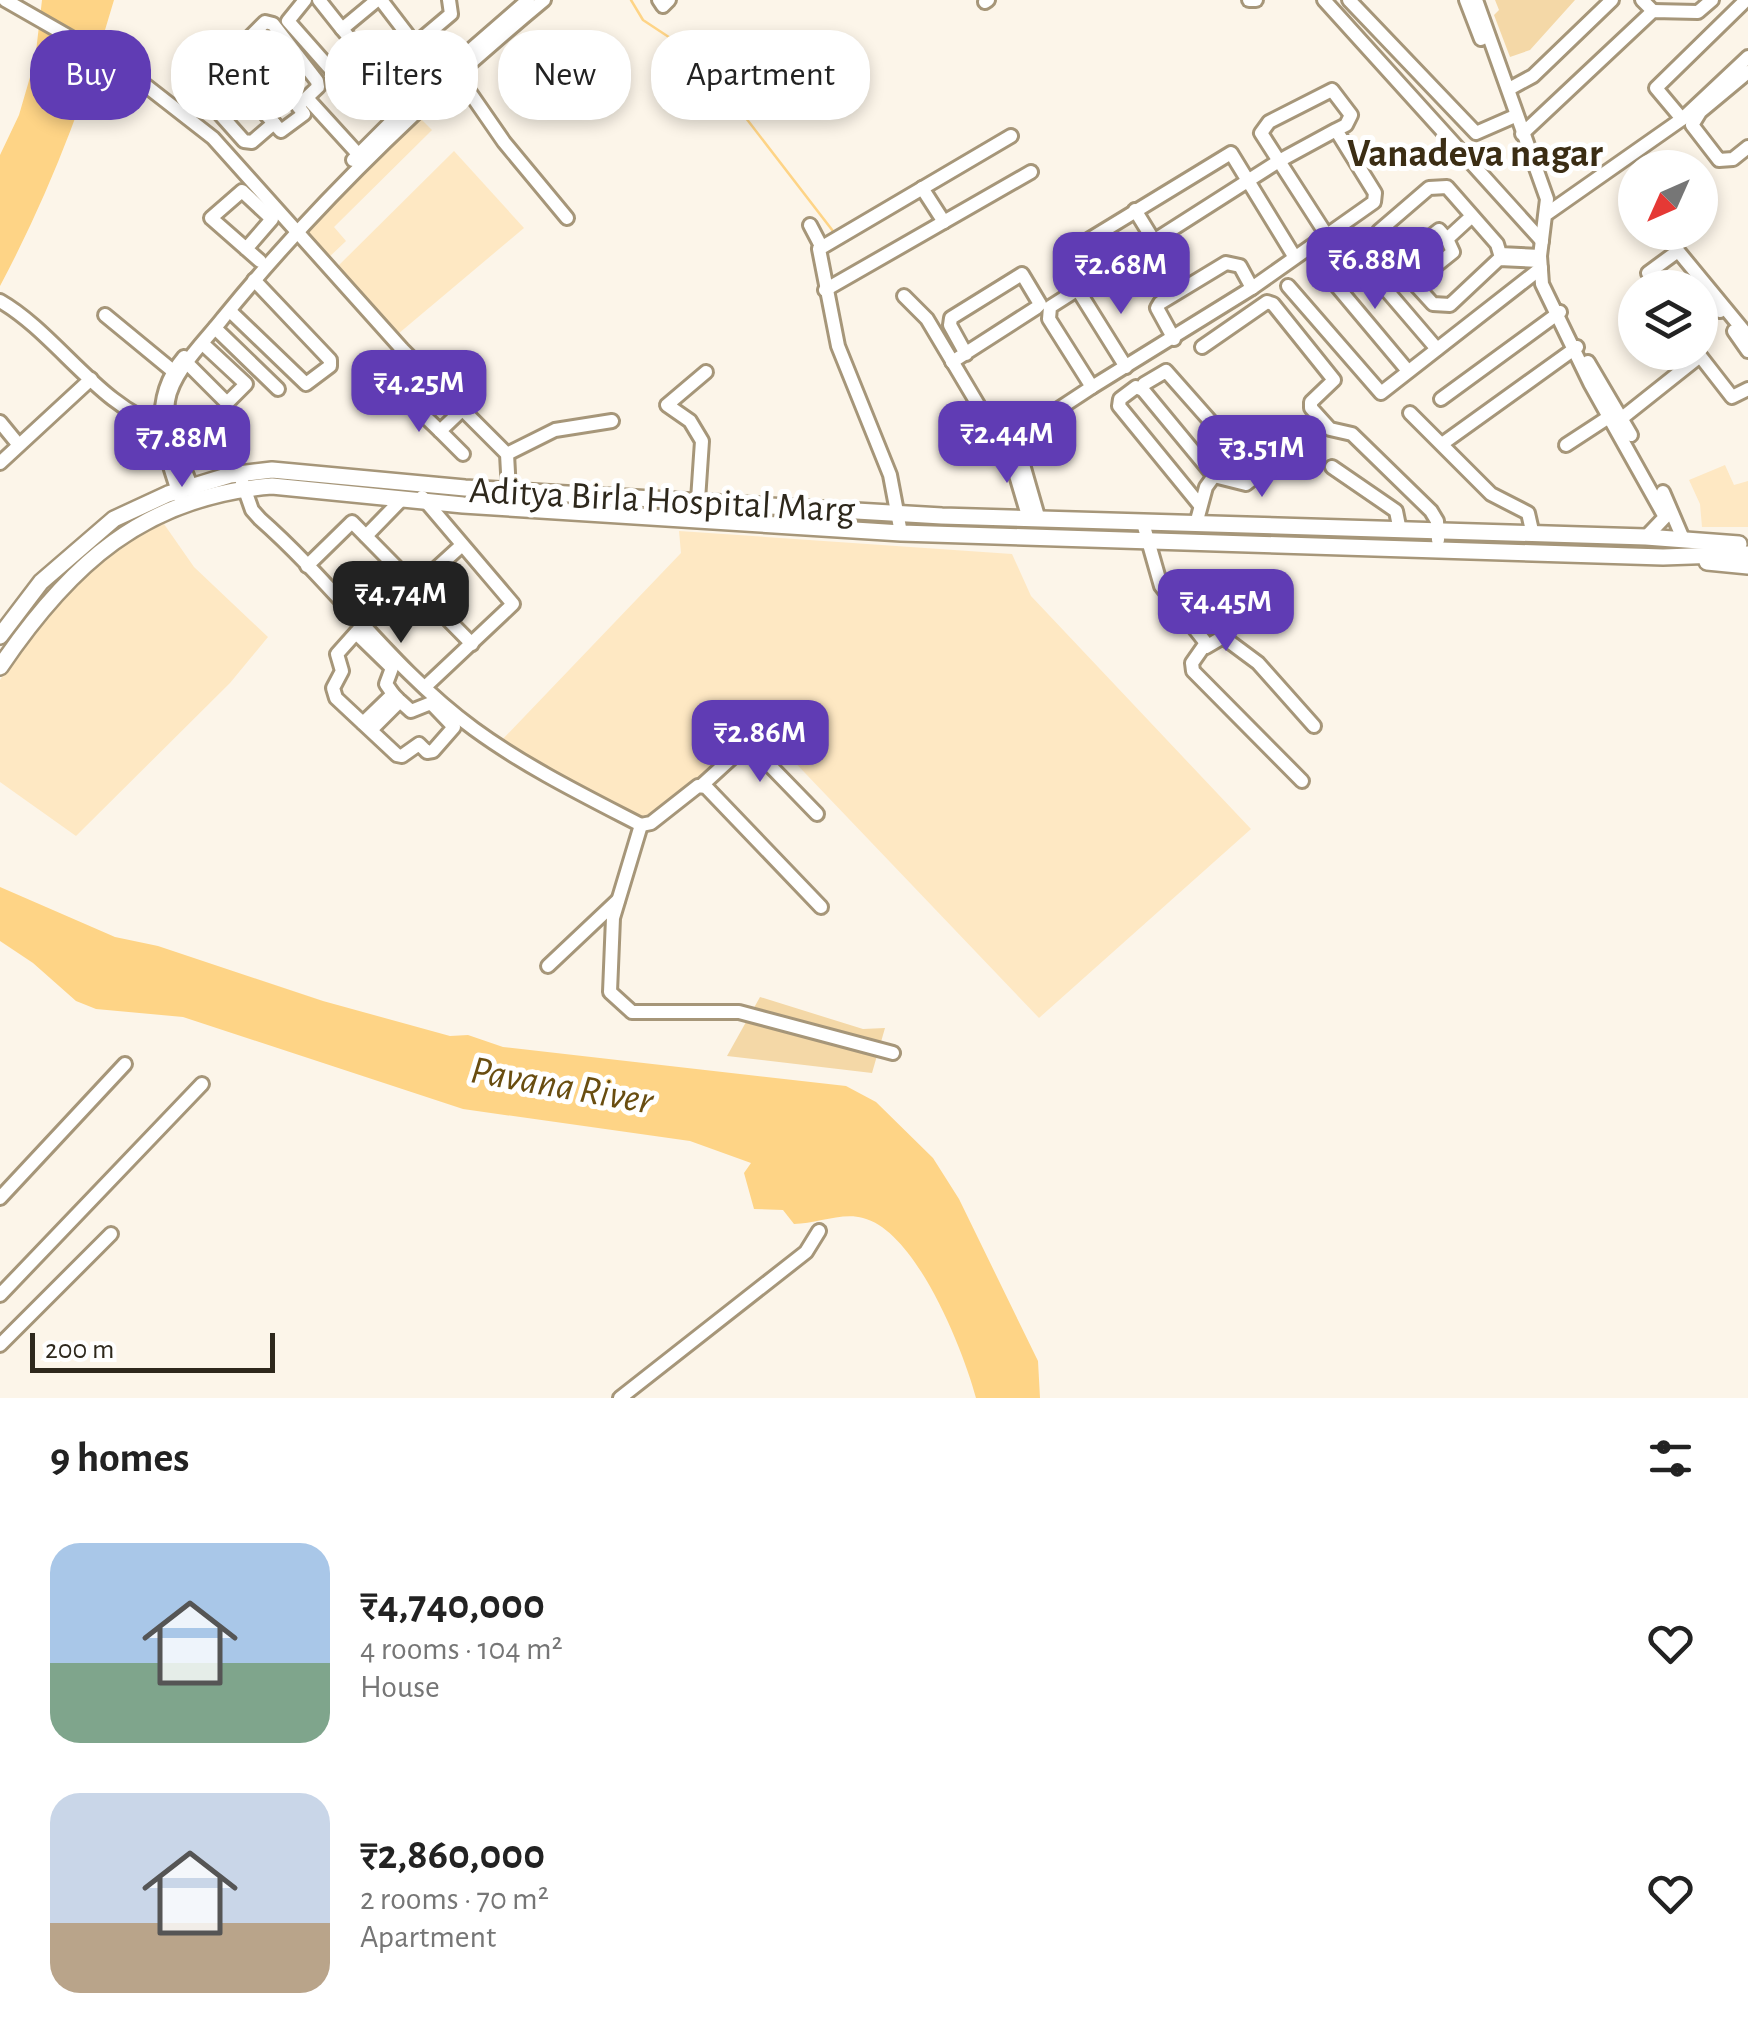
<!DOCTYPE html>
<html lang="en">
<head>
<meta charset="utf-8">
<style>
  body { margin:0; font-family:"Alegreya Sans",sans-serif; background:#f2f2f2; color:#222; height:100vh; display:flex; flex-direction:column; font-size:38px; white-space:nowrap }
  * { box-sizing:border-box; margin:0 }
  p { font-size:32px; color:#767676 }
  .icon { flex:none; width:55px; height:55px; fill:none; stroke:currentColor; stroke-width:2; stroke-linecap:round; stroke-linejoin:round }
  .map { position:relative; height:1398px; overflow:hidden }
  .drawer { display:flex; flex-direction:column; background:#fff; flex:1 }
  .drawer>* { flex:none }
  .banner { position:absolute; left:30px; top:30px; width:1000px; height:90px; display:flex; gap:20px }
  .needle { width:65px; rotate:225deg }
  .buttons { position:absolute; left:1618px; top:150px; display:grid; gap:20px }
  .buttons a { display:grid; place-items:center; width:100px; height:100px; border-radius:50%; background:#fff; box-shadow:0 5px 15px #0003; font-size:50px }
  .scale { position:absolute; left:30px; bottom:25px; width:245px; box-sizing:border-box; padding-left:10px; border:5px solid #2e281c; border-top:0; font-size:28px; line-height:35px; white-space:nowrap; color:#2e281c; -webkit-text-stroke:8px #fff; paint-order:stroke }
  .price { position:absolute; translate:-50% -85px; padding:0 22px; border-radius:20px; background:#603cb4; color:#fff; font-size:32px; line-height:65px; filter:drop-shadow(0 2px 5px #0008) }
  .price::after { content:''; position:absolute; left:50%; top:60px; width:30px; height:22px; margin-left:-15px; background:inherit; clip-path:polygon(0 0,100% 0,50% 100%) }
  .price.on { background:#222; color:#fff }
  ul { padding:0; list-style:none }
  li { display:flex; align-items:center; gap:30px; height:250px; padding:0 50px }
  li span { display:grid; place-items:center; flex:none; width:280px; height:200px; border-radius:30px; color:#555 }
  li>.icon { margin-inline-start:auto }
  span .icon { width:120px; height:120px; fill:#fffc; stroke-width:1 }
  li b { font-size:42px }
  h2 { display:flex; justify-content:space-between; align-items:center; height:120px; padding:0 50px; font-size:42px }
  .tag { padding:0 35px; border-radius:40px; background:#fff; box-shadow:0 5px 15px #0003; font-size:35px; line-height:90px }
  .tag.on { background:#603cb4; color:#fff }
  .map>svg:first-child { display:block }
  .built { fill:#fee8c3 }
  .green { fill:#f4d8a7 }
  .water { fill:#fed486 }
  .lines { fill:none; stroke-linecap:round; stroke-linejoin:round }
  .stream { stroke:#fed486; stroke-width:2.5 }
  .minor-casing { stroke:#a69679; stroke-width:18 }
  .major-casing { stroke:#a69679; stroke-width:20 }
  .minor { stroke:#fff; stroke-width:12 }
  .major { stroke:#fff; stroke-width:15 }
  .labels { text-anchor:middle; stroke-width:10; stroke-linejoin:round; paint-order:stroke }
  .street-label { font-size:38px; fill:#2e281c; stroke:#fff }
  .neighbourhood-label { font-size:40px; font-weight:bold; fill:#3b2d14; stroke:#fff }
  .water-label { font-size:40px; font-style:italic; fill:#694d10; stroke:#fff }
</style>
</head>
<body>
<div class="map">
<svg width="1748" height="1398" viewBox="0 0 1748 1398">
  <rect width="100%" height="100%" fill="#fcf5e9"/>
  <g class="built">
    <path d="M418 116 432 130 334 227 346 241 326 260 300 232Z"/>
    <path d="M454 151 524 228 398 334 336 268Z"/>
    <path d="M1725 465 1734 485 1748 481V527H1702L1700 504 1689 480Z"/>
    <path d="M164 524 194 567 268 637 230 683 76 836 0 782V680L38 622 116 545Z"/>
    <path d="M679 531 1012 554 1031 596 1251 829 1039 1018 763 729 645 819 500 742 681 553Z"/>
  </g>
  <g class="green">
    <path d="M1495 0H1575L1530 50 1510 57 1494 15 1499 10Z"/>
    <path d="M760 997 863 1029 885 1028 872 1073 727 1056Z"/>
  </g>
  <g class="water">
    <path d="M42 0H114C85 100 49 194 0 286V155L19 115 35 60Z"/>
    <path d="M0 887 115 937 158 946 323 1001 450 1036 468 1035 503 1047 846 1086 876 1102 933 1158 959 1199 1038 1361 1040 1398H976C963 1349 916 1231 863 1218 842 1212 816 1224 794 1224L783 1210 754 1209 744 1173 751 1163 690 1141 463 1109 183 1017 96 1009 76 1001 33 963 0 941Z"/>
  </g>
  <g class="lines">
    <path class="stream" d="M631 0 643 20 699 57 836 235"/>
    <defs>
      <g id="minor">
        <path d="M5 0 122 67 213 138 402 349 507 454 509 491"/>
        <path d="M305 0 288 21 356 98H363L380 81 379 73"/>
        <path d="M319 0 342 29"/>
        <path d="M377 0 342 29 379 73 414 44"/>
        <path d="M381 0 443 81"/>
        <path d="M659 0 663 6 669 0"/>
        <path d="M1249 0H1256"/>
        <path d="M1324 0 1542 241"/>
        <path d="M1349 0 1476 133 1515 116"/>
        <path d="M1466 0 1481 39"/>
        <path d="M1476 0 1547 199 1540 256 1542 284 1590 383 1665 517 1646 537"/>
        <path d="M1642 0 1653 11"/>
        <path d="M985 2 988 0"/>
        <path d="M419 41 451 14 449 0"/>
        <path d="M245 42 265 22 273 24 317 81 318 87 299 105"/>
        <path d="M225 69 204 88 203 95 244 141 252 142 274 123"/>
        <path d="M1748 72 1700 112 1692 125 1719 160 1733 159 1748 147"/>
        <path d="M457 74 504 142 567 218"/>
        <path d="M241 87 265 66 240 39 220 56 222 66 281 131 304 114 283 87 260 108"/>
        <path d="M1509 89 1533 76 1612 0"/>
        <path d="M307 98 358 154"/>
        <path d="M1682 119 1656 88 1746 0"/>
        <path d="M1522 134 1653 11 1698 12 1712 0"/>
        <path d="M353 160 413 100 528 0"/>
        <path d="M922 188 944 222"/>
        <path d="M1135 210 1154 241"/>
        <path d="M1548 213 1682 119 1748 57"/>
        <path d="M810 225 821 246"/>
        <path d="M1347 244 1437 349"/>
        <path d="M246 249 272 219 242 191 211 218 260 261"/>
        <path d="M1429 255 1438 264 1453 252 1447 239"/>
        <path d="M1540 261 1499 259 1450 305 1433 304 1380 246 1379 231 1429 188 1447 187 1497 244 1500 254 1540 256"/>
        <path d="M1325 272 1408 371"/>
        <path d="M1648 273 1678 251 1748 336"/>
        <path d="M1406 275 1429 255 1421 244 1439 230 1447 239 1472 216"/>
        <path d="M1288 286 1381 393 1541 268"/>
        <path d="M825 290 1031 172"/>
        <path d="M904 296 927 319 1011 460"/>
        <path d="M0 301C56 333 101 409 163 426"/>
        <path d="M1700 304 1710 298 1720 311"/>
        <path d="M230 311 306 384 330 366V360L254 280"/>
        <path d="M105 315 173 371"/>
        <path d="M215 328 278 389"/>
        <path d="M1734 331 1748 351"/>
        <path d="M1174 339 1157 308 1160 303 1226 263 1240 266 1252 288"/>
        <path d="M1202 347 1267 302 1273 304 1334 380 1311 402V408L1330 429 1352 434 1431 511 1437 521 1438 540"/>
        <path d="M1697 352 1732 397 1748 389"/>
        <path d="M952 362 1036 308 1040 304 1022 274 951 318 950 325 966 354"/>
        <path d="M1588 362 1631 435"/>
        <path d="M188 364 227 403 246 384 203 344"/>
        <path d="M1126 367 1063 266 1067 253 1231 153 1294 256"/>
        <path d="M436 382 413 405 440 431"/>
        <path d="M391 383 413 405"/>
        <path d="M1144 384 1166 371 1227 440 1248 445 1266 460 1265 469 1246 484 1214 476 1143 390 1136 387 1120 399 1119 406 1199 504"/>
        <path d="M1092 387 1252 288 1374 202 1375 193 1336 130 1279 161 1261 133 1269 122 1332 90 1351 115 1346 125 1336 130"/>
        <path d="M1441 399 1560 312"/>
        <path d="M462 410 440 431 463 454"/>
        <path d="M1410 413 1491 494 1528 513 1533 535"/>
        <path d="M1622 418 1700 356"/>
        <path d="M0 422 18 444"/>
        <path d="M1009 435 1022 461 1039 520"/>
        <path d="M1013 439 1092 387 1049 319 1050 307 1279 161 1326 234"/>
        <path d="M1442 444 1577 347"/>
        <path d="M1566 445 1615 413"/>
        <path d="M507 454 555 430 612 421"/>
        <path d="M1010 455 1029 519"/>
        <path d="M0 463 91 379"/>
        <path d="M1332 467 1396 511 1400 531"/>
        <path d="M239 473 252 510 260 519C335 585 393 670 474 729 526 767 585 796 641 825L613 918 610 992 632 1012H739L893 1053"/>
        <path d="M1663 492 1684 541"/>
        <path d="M195 496C185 467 164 432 168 401 172 372 206 340 223 318 319 200 427 97 544 0"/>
        <path d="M180 497C163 447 147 401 184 357"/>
        <path d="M422 497 513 604 426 686"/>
        <path d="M698 500 702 441 690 421 667 405 706 372"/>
        <path d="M1143 523 1161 586 1206 643 1192 663 1193 671 1302 781"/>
        <path d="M1196 524 1206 487 1214 476"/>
        <path d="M901 533 890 475 838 346 819 249 1011 136"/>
        <path d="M366 536 402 499"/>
        <path d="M307 566 352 522 472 644"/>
        <path d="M416 587 462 545"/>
        <path d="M362 626 337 654 342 671 333 688 336 698 397 755 402 756 419 744 427 752 433 751 454 727 431 703 411 711 400 701 371 730"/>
        <path d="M356 633 392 668 386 684 393 694"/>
        <path d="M1206 647 1223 637 1258 663 1314 726"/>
        <path d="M363 723 393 694 398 699"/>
        <path d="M701 786 748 743 817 814"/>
        <path d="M641 825 651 823 698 786 706 787 821 907"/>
        <path d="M548 966 618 900"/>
        <path d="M0 1198 125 1064"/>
        <path d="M0 1295 202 1084"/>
        <path d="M0 1345 111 1234"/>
        <path d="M620 1398 806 1252 819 1231"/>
      </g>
      <g id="major">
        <path d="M1707 562 1748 566"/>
        <path d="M0 636 41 582 114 519 168 494 230 475 272 470 465 488 942 516 1646 537 1739 544"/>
        <path d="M0 667C69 565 144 496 272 486L463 505 901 533 1663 557 1748 554"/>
      </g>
    </defs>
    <use href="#minor" class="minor-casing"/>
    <use href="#major" class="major-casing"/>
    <use href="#minor" class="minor"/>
    <use href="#major" class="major"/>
  </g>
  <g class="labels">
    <g class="street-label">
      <text transform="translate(662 499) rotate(3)" y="13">Aditya Birla Hospital Marg</text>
    </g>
    <g class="neighbourhood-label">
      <text x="1475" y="166">Vanadeva nagar</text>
    </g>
    <g class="water-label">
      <text transform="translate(562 1084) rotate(10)" y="14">Pavana River</text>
    </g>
  </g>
</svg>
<div class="buttons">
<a><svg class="needle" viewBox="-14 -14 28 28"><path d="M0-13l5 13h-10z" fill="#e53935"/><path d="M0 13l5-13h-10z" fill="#767676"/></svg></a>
<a><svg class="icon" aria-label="layers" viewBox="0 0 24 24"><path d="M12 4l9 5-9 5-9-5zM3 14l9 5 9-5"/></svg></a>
</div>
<div class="scale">200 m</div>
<b class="price" style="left:1375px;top:312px">₹6.88M</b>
<b class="price" style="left:1121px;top:317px">₹2.68M</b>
<b class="price" style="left:419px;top:435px">₹4.25M</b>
<b class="price" style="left:1007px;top:486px">₹2.44M</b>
<b class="price" style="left:182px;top:490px">₹7.88M</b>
<b class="price" style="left:1262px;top:500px">₹3.51M</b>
<b class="price on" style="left:401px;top:646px">₹4.74M</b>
<b class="price" style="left:1226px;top:654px">₹4.45M</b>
<b class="price" style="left:760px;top:785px">₹2.86M</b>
<div class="banner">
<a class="tag on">Buy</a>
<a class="tag">Rent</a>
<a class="tag">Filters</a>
<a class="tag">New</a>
<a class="tag">Apartment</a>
</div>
</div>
<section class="drawer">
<h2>9 homes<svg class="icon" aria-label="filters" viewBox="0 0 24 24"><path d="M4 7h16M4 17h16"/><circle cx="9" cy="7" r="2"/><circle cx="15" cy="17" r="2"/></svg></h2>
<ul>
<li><span style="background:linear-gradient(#a9c7e8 60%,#7fa58c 0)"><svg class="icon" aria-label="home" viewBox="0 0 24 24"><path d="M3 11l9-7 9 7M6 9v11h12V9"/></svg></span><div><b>₹4,740,000</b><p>4 rooms · 104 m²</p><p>House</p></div><svg class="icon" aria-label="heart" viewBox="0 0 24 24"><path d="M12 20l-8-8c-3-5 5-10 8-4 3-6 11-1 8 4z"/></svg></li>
<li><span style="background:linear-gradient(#c9d6e8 65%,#b9a48a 0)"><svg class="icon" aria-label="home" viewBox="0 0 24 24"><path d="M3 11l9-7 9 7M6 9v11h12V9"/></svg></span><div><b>₹2,860,000</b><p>2 rooms · 70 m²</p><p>Apartment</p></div><svg class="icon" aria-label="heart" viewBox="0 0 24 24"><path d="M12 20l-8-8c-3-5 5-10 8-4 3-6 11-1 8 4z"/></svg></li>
</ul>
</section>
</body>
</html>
